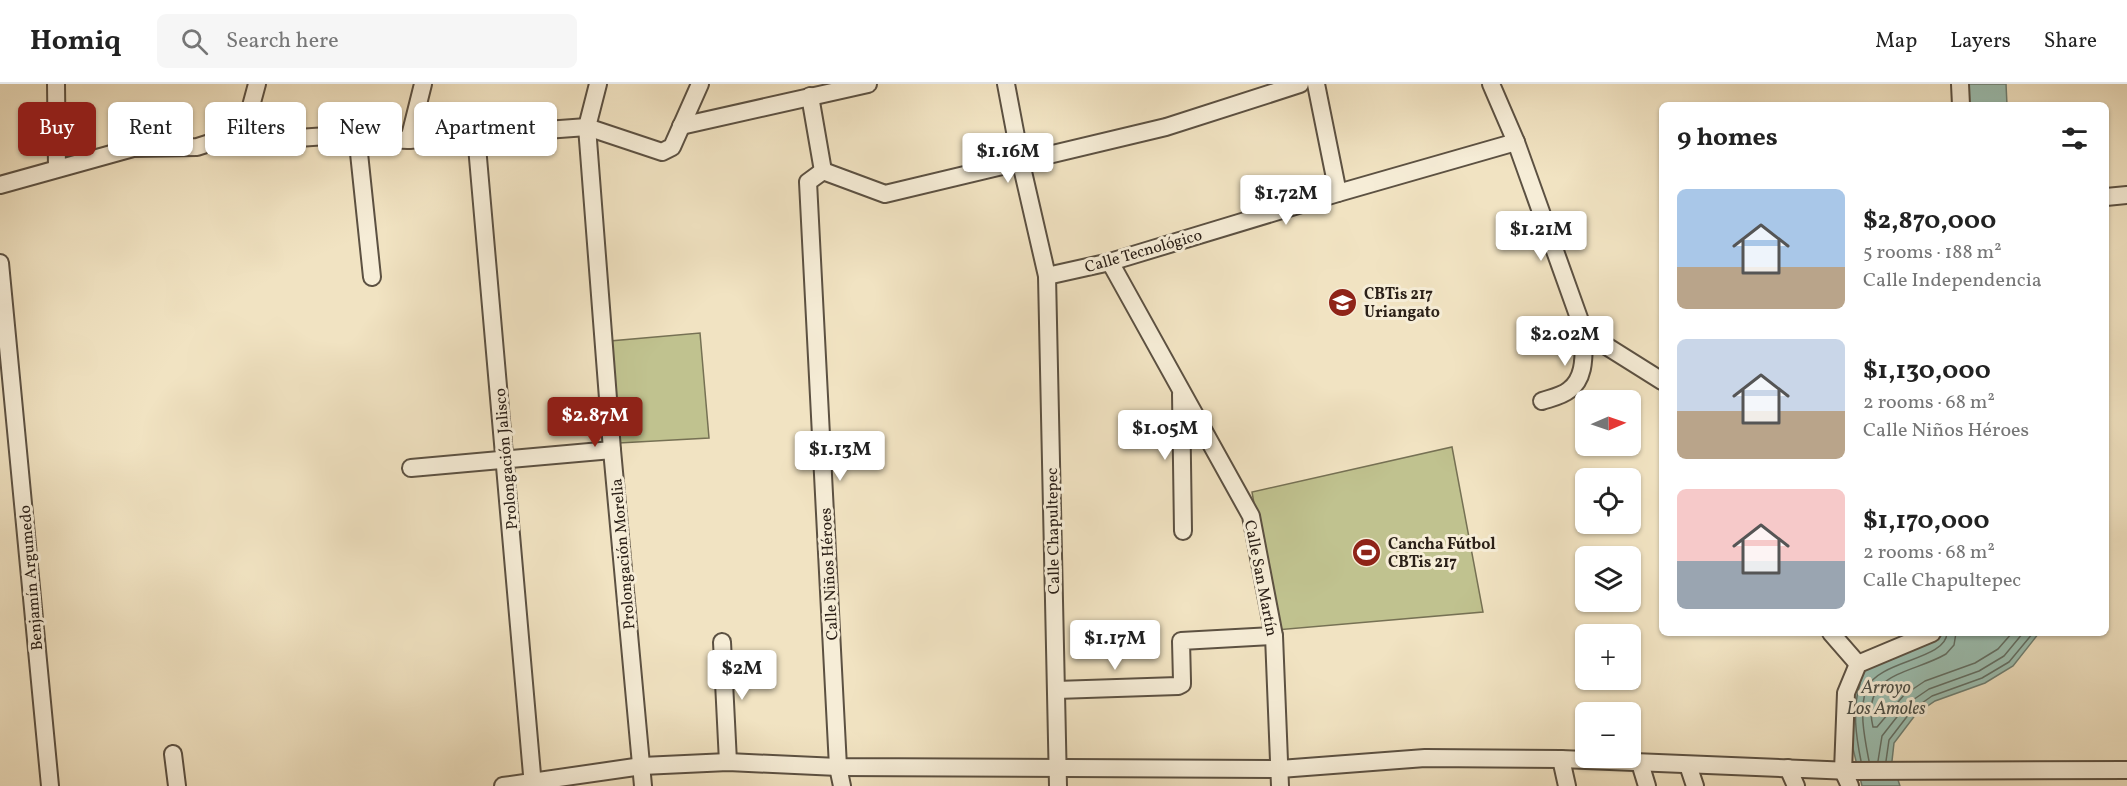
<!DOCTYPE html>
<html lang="en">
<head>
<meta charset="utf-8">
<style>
  body { margin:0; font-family:Vollkorn,serif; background:#f6f6f6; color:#222; height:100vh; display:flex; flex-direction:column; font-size:22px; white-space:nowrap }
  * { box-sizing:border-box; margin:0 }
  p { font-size:20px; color:#767676 }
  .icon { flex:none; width:33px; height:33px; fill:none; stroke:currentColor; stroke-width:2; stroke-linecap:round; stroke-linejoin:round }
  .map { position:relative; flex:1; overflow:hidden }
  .drawer { position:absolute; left:1659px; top:18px; width:450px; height:534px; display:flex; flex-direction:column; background:#fff; border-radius:9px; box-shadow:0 2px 4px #0004 }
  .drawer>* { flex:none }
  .guide { position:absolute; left:18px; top:18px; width:570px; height:54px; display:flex; gap:12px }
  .needle { width:39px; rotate:88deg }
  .buttons { position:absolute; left:1575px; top:306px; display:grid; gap:12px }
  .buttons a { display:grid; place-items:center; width:66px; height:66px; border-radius:9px; background:#fff; box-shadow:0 2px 4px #0004; font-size:30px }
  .price { position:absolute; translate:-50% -51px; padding:0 14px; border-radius:6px; background:#fff; color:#222; font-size:20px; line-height:39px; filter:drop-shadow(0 2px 3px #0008) }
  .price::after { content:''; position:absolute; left:50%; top:36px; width:18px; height:14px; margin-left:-9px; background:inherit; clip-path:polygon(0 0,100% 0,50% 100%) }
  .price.current { background:#8f2418; color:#fff }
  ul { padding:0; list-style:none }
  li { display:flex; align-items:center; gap:18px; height:150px; padding:0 18px }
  li span { display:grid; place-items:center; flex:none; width:168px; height:120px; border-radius:9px; color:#555 }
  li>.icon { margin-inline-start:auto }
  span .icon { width:72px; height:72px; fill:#fffc; stroke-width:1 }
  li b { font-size:26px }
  h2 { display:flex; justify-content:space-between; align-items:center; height:72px; padding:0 18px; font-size:26px }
  .chip { padding:0 21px; border-radius:9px; background:#fff; box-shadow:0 2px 4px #0004; font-size:21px; line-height:54px }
  .chip.current { background:#8f2418; color:#fff }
  header { display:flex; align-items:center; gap:36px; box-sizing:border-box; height:84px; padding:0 30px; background:#fff; border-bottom:2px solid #e0e0e0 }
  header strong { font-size:28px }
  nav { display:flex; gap:33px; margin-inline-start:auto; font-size:21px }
  .search { width:420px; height:54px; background:#f6f6f6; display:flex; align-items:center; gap:15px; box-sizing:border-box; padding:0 21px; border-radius:9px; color:#767676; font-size:22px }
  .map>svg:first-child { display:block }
  .green { fill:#c0c28f; stroke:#767154; stroke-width:1.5 }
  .water { fill:#9bbeb0; stroke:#6e7f73; stroke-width:1.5 }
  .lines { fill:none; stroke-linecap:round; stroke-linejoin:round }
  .shore { stroke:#636f64; stroke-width:1.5 }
  .minor-casing { stroke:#5c5142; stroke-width:20 }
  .minor { stroke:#f6edd7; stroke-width:16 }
  .labels { text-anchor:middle; stroke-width:6; stroke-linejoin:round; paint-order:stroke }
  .street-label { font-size:16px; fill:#2b2018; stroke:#f6edd7 }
  .poi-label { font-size:16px; font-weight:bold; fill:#2b2018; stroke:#f6edd7; text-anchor:start }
  .water-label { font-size:18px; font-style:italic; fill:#4d4f46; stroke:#f6edd7 }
</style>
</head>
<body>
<header>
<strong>Homiq</strong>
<div class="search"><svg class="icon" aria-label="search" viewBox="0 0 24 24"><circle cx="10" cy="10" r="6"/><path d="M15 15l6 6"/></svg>Search here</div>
<nav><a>Map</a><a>Layers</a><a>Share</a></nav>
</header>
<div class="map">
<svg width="2127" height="702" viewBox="0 0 2127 702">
  <rect width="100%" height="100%" fill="#f1e3c2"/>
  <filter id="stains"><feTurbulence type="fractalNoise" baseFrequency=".00333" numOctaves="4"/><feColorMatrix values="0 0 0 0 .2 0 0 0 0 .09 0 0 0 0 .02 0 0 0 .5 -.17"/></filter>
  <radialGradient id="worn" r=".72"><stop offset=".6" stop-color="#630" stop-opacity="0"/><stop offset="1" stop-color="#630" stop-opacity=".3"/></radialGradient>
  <g class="green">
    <path d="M700 249 709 354 619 359 610 257Z"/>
    <path d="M1452 363 1483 528 1276 546 1252 408Z"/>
  </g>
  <g class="water">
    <path d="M1966 0H2006L2007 21H1967Z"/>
    <path d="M1940 549H2039L2013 582 1985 599 1935 617 1916 630 1894 659 1892 677 1900 702H1862L1850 652 1855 597 1864 584Z"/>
  </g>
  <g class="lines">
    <g class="shore">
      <path d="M1956 549 1954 561 1946 570C1912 590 1860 588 1873 643H1877L1904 611 1925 597 1975 579 1998 565 2012 549"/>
      <path d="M1860 600C1852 625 1856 652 1861 677"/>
      <path d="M1869 677C1865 656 1858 624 1867 604 1879 576 1946 576 1947 549"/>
      <path d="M1878 677 1882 652 1907 620 1929 605 1979 587 2004 572 2023 549"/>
      <path d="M1886 677 1889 656 1912 626 1932 612 1982 594 2009 578 2033 549"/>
    </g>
    <defs>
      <g id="minor">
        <path d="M56 0 57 84"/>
        <path d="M598 0 587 43 612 366 643 702"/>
        <path d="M1006 0 1021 79 1047 192 1058 702"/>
        <path d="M1316 0 1338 109"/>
        <path d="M1491 0 1516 58 1584 248 1662 297"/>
        <path d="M1960 0 1961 21"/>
        <path d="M810 12 823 87"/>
        <path d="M681 42 868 0"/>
        <path d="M244 48 268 56 357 50 380 55 409 56 587 43 662 68 672 63 700 0"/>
        <path d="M244 48 257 0"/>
        <path d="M357 50 372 193"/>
        <path d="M476 51 533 702"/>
        <path d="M409 56 423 0"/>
        <path d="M823 87 808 98 838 683 842 702"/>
        <path d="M823 87 885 110 1166 43 1300 0"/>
        <path d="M0 101 133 64 197 63 244 48"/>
        <path d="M2106 113 2127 111"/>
        <path d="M1110 178 1251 432 1274 552 1280 702"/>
        <path d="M0 179 50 702"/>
        <path d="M1047 192 1110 178 1338 109 1516 58"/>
        <path d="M1181 310 1183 447"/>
        <path d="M1542 317C1551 314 1562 312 1569 306 1587 293 1583 267 1584 248"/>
        <path d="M411 384 612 366"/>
        <path d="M1831 549 1858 580"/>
        <path d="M722 558 728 678"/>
        <path d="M1056 606 1178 602 1182 600V597L1181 557 1274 552"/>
        <path d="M173 670 177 702"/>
        <path d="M1561 675 1567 702"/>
        <path d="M1640 679 1647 702"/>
        <path d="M1688 681 1695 702"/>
        <path d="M1788 684 1796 702"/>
        <path d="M503 702 642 682 728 678 838 683 1280 685 1425 674 1561 675 1851 687 2127 686"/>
        <path d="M1850 702 1843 687 1846 609 1858 580 1932 549"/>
      </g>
    </defs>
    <use href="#minor" class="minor-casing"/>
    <use href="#minor" class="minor"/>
  </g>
  <defs>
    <symbol id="school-disc" viewBox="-11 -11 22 22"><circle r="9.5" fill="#8f2418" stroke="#f6edd7"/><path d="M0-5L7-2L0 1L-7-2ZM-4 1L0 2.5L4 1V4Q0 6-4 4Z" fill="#fff"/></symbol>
    <symbol id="stadium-disc" viewBox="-11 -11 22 22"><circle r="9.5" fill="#8f2418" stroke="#f6edd7"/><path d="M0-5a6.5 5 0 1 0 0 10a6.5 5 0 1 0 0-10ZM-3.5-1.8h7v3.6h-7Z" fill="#fff"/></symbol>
  </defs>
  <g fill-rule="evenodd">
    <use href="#school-disc" x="1326" y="202" width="33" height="33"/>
    <use href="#stadium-disc" x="1350" y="452" width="33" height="33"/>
  </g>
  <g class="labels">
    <g class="street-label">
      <text transform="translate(1143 166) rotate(-16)" y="6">Calle Tecnológico</text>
      <text transform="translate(505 375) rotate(-95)" y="6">Prolongación Jalisco</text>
      <text transform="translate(1052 447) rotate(-91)" y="6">Calle Chapultepec</text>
      <text transform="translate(622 470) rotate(-95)" y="6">Prolongación Morelia</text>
      <text transform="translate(828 490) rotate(-93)" y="6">Calle Niños Héroes</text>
      <text transform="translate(30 494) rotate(-95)" y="6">Benjamín Argumedo</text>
      <text transform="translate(1262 494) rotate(79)" y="6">Calle San Martín</text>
    </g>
    <g class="poi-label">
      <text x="1364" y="215">CBTis 217<tspan x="1364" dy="18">Uriangato</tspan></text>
      <text x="1388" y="465">Cancha Fútbol<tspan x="1388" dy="18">CBTis 217</tspan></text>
    </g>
    <g class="water-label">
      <text x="1886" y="609">Arroyo<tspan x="1886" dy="21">Los Amoles</tspan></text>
    </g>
  </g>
  <rect width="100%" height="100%" filter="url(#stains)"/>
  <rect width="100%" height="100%" fill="url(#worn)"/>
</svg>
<div class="buttons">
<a><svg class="needle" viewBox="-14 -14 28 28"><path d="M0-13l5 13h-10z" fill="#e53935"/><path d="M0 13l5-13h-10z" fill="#767676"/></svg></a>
<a><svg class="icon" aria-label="locate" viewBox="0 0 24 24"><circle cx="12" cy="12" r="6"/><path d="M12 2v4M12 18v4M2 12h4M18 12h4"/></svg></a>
<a><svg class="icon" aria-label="layers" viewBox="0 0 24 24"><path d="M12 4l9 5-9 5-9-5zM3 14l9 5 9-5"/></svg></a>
<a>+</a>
<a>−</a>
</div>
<b class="price" style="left:1008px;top:100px">$1.16M</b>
<b class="price" style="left:1286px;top:142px">$1.72M</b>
<b class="price" style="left:1541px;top:178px">$1.21M</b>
<b class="price" style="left:1565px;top:283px">$2.02M</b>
<b class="price current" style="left:595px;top:364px">$2.87M</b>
<b class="price" style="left:1165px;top:377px">$1.05M</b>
<b class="price" style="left:840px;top:398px">$1.13M</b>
<b class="price" style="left:1115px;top:587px">$1.17M</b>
<b class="price" style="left:742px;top:617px">$2M</b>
<div class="guide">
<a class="chip current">Buy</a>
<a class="chip">Rent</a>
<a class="chip">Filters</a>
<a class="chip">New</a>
<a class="chip">Apartment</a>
</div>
<section class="drawer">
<h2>9 homes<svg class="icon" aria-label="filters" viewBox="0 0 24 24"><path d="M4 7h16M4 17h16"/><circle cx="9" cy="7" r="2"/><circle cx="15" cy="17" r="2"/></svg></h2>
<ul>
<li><span style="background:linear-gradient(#a9c7e8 65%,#b9a48a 0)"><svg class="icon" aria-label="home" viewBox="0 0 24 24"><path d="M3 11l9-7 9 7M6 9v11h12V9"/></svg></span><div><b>$2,870,000</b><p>5 rooms · 188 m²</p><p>Calle Independencia</p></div></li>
<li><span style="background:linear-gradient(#c9d6e8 60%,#b9a48a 0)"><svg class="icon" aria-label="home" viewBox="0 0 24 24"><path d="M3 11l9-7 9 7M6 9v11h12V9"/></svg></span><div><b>$1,130,000</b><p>2 rooms · 68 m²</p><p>Calle Niños Héroes</p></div></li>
<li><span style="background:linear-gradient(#f6c9c9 60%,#9aa5b1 0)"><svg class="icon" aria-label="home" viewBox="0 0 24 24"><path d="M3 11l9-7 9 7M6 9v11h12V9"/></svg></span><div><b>$1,170,000</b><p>2 rooms · 68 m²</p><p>Calle Chapultepec</p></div></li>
</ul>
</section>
</div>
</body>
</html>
